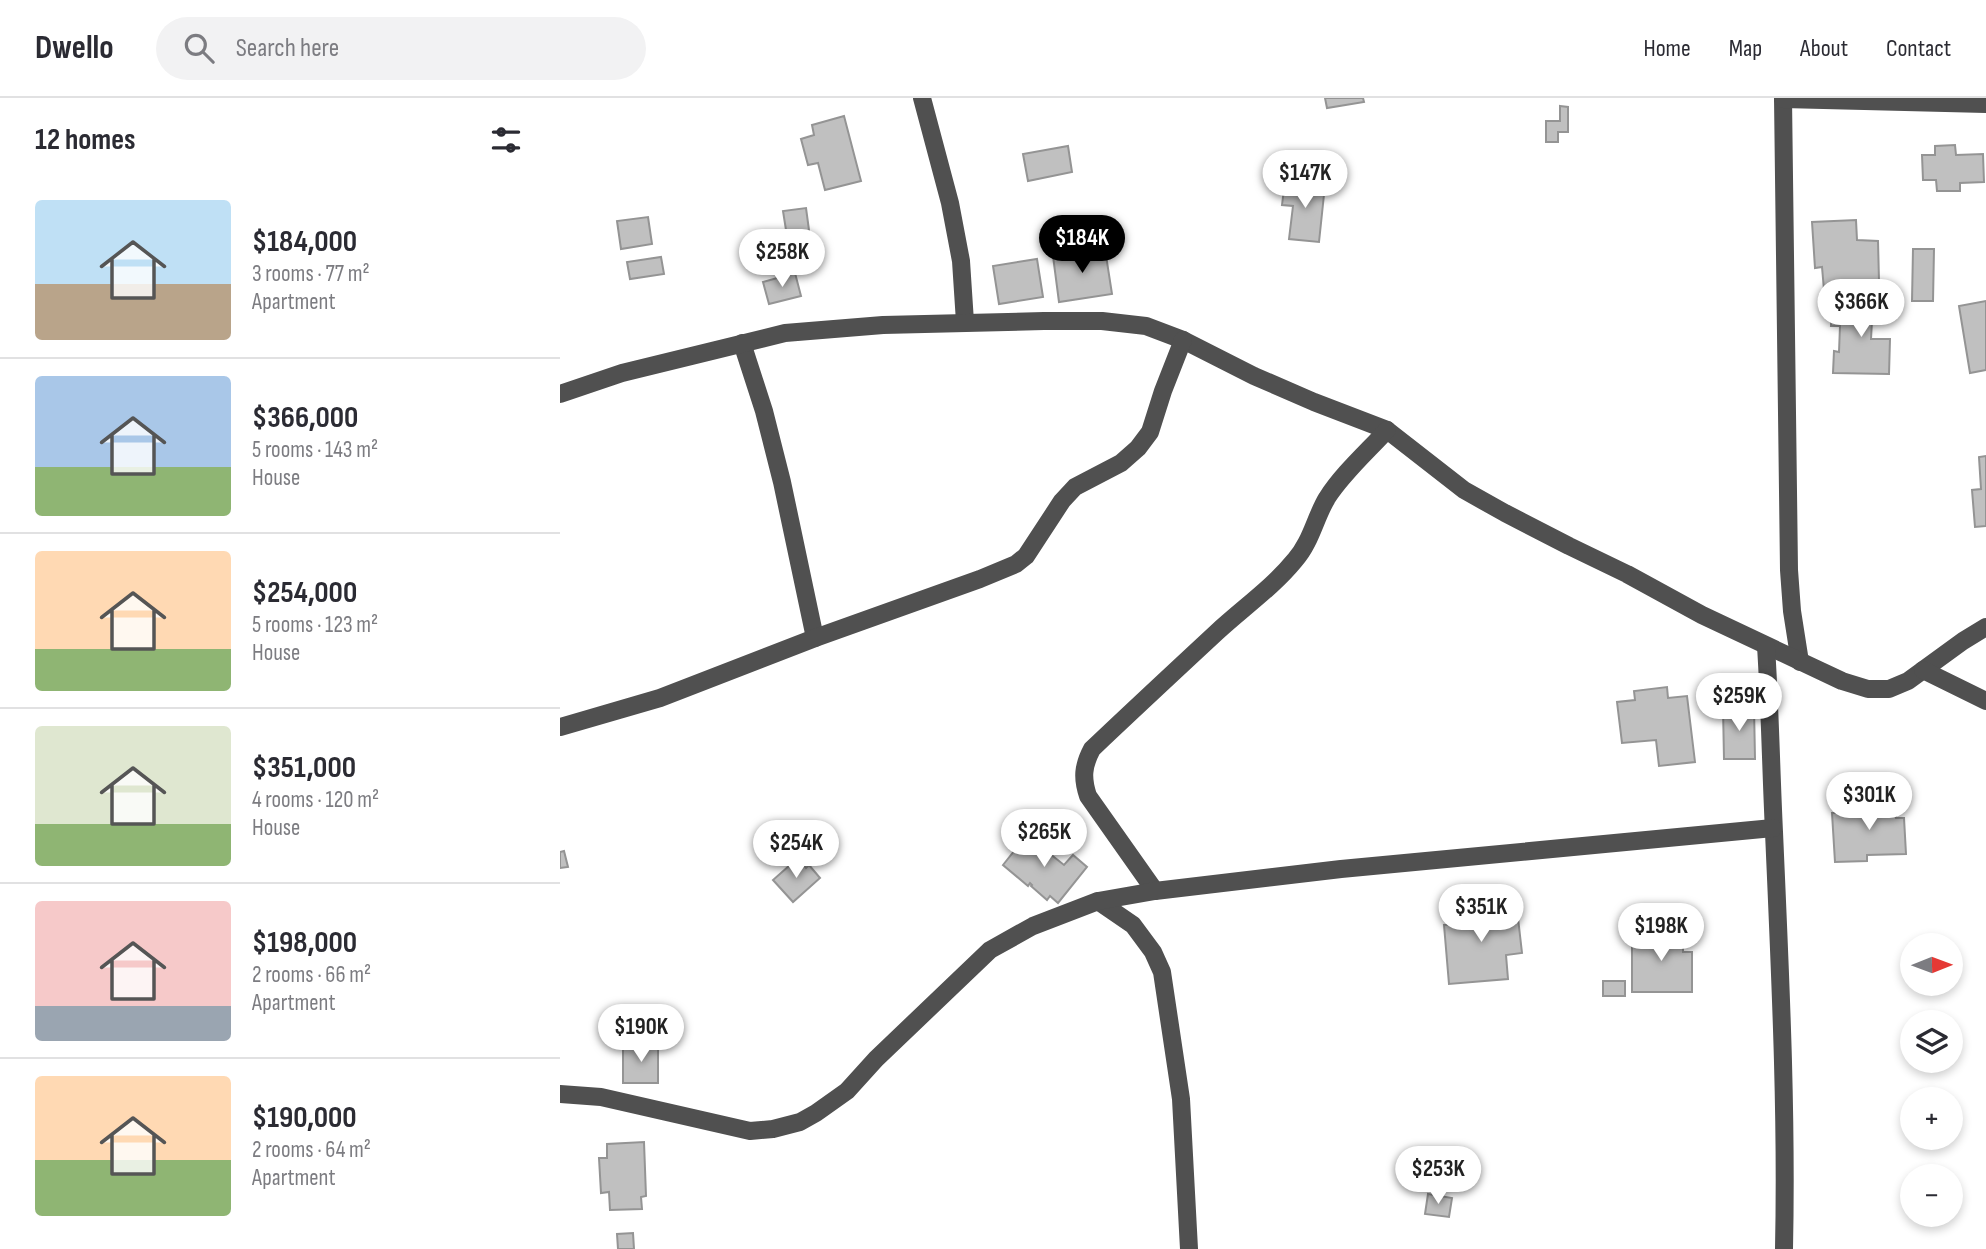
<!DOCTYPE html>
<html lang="en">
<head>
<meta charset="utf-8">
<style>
  body { margin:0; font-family:"Sofia Sans Condensed",sans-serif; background:#f2f2f3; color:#2b2b33; height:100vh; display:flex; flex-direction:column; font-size:26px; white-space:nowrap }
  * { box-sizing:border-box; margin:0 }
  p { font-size:23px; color:#7c7c81 }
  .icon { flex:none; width:38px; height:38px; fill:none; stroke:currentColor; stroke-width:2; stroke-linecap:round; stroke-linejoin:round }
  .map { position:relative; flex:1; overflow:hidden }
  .side { display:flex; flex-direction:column; background:#fff; width:560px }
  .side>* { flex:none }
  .needle { width:46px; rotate:89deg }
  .buttons { position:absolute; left:1340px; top:835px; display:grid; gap:14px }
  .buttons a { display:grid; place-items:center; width:63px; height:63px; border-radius:50%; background:#fff; box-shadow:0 4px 10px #0003; font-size:35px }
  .price { position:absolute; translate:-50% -60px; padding:0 16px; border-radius:24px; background:#fff; color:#222; font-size:23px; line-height:46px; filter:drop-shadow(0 2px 4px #0008) }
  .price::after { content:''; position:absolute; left:50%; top:42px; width:21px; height:16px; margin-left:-10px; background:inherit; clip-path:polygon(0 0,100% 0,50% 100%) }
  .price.on { background:#000; color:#fff }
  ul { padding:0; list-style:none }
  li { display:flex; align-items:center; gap:21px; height:175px; padding:0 35px }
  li+li { border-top:2px solid #e1e1e2 }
  li span { display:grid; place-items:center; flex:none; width:196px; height:140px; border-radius:7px; color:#555 }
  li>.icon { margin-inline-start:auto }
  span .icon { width:84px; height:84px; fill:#fffc; stroke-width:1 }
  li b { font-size:30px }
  h2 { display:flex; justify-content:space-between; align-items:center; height:84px; padding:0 35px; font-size:30px }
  header { display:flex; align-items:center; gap:42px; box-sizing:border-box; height:98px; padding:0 35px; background:#fff; border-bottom:2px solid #e1e1e2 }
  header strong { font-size:33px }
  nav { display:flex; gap:38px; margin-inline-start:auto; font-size:24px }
  .search { width:490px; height:63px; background:#f2f2f3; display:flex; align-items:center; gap:18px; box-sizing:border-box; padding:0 24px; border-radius:38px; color:#7c7c81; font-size:26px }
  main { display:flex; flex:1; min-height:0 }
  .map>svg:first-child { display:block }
  .building { fill:#c0c0c0; stroke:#949494; stroke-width:2 }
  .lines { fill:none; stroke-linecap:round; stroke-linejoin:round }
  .minor { stroke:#505050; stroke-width:18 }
</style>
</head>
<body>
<header>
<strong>Dwello</strong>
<div class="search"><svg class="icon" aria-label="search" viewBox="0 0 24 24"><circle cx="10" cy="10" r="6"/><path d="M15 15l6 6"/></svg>Search here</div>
<nav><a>Home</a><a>Map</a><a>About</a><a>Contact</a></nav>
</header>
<main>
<section class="side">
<h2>12 homes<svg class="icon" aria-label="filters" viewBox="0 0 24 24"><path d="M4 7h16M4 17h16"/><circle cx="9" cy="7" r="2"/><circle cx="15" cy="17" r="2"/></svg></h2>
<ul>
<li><span style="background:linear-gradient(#bfe0f5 60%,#b9a48a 0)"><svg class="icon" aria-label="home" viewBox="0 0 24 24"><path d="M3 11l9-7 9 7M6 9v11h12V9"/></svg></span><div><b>$184,000</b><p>3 rooms · 77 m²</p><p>Apartment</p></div></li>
<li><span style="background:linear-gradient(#a9c7e8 65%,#8fb573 0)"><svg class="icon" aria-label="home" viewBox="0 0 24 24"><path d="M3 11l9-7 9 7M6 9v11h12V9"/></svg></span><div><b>$366,000</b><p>5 rooms · 143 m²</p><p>House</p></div></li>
<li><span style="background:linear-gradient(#ffd9b3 70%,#8fb573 0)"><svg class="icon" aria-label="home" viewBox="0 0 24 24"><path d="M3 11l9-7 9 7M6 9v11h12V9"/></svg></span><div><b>$254,000</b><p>5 rooms · 123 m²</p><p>House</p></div></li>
<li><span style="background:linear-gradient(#dfe7d0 70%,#8fb573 0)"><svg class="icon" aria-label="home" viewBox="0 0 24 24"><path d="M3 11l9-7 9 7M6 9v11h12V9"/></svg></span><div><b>$351,000</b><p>4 rooms · 120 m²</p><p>House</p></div></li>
<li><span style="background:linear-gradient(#f6c9c9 75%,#9aa5b1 0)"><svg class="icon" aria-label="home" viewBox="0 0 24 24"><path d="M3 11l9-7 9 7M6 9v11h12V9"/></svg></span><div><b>$198,000</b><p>2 rooms · 66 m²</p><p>Apartment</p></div></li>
<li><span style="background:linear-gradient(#ffd9b3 60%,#8fb573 0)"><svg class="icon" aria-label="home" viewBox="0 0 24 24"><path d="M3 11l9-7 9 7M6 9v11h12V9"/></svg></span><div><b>$190,000</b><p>2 rooms · 64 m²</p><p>Apartment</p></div></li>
</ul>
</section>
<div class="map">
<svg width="1426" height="1151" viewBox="0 0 1426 1151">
  <rect width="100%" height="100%" fill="#fff"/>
  <g class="building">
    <path d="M765 0H803L804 4 767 10Z"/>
    <path d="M1000 8 1008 9V34H998V44H986V23H1000Z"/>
    <path d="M284 18 301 83 265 92 258 65 248 67 241 41 254 37 252 27Z"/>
    <path d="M1395 47 1396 57 1423 56 1424 84 1400 85V93H1377L1376 82H1363L1362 57H1375V48Z"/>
    <path d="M508 48 512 74 468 83 463 56Z"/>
    <path d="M725 83 765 87 759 144 729 141 733 108 722 107Z"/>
    <path d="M246 110 251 147 229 151 223 113Z"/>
    <path d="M88 119 92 146 61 151 57 123Z"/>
    <path d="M1296 122 1297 142 1318 143 1319 183H1293L1292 192H1264L1262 169 1255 170 1252 124Z"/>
    <path d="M545 151 552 196 499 204 493 158Z"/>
    <path d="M1353 151H1374L1373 203H1352Z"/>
    <path d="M101 159 104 176 70 181 67 164Z"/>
    <path d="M477 161 483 199 439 206 433 168Z"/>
    <path d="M235 175 241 198 209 206 203 184Z"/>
    <path d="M1297 202 1328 203V224L1312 223 1311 241H1330L1329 276 1273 275 1274 253 1279 254 1280 228H1271L1272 207 1297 208Z"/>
    <path d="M1426 203V272L1410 275 1399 208Z"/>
    <path d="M1426 358V428L1415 429 1412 392 1421 391 1419 359Z"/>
    <path d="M1107 589 1108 600 1127 598 1135 664 1099 668 1096 642 1062 645 1057 604 1075 602 1074 593Z"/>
    <path d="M1194 609 1195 661H1164L1163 610Z"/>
    <path d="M1335 700 1336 720H1344L1346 756 1307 757V763L1275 764 1272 715 1304 714V701Z"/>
    <path d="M470 733 487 747 484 751 504 767 513 757 527 769 498 805 490 798 487 802 471 788 472 787 470 785 468 788 443 767Z"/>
    <path d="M4 753 8 769 0 770V754Z"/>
    <path d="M238 760 246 770 249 767 260 780 233 804 213 782Z"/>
    <path d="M936 805V813L948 812V821L958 820 962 855 946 857 948 881 889 886 884 827 896 826 895 815 908 814V807Z"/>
    <path d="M1072 833H1123V854H1132V894H1072Z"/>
    <rect x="1043" y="883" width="22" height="15"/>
    <path d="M98 943V985H63V948H84V944Z"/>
    <path d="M84 1044 86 1098 81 1099 82 1111 50 1112 49 1094 41 1095 39 1060H47V1046Z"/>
    <path d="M868 1096 892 1100 889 1119 865 1116Z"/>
    <path d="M73 1135 74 1151H58L57 1136Z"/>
  </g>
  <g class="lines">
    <g class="minor">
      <path d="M362 0 390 105 401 163 405 224"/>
      <path d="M1223 0 1229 472 1232 513 1240 564"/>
      <path d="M1223 1 1426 6"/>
      <path d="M182 245 204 313 222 384 255 540"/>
      <path d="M0 296 62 275 225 235 323 227 484 223H542L586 228 623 242 694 278 754 304 827 332 904 392 945 415 1009 448 1067 476 1142 517 1282 583 1308 591H1329L1348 583 1403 543 1426 529"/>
      <path d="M1206 548C1210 610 1211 672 1214 734 1220 873 1227 1012 1224 1151"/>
      <path d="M1363 572 1426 603"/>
      <path d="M0 629 100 600 255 540 420 481 456 466 466 458 502 403 515 389 561 365 578 350 590 334 603 293 623 242"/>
      <path d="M595 793 528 698C522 680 523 668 532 651 573 612 615 573 657 534 683 510 713 489 735 462 751 444 755 420 767 400 783 375 807 354 827 332"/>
      <path d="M538 803 573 827 593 854 602 874 621 1001 629 1151"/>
      <path d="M0 996 41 999 190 1033 213 1031 240 1024 256 1015 287 993 316 961 430 852 473 828 538 803 595 793 781 771 1213 730"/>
    </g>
  </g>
</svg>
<div class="buttons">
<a><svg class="needle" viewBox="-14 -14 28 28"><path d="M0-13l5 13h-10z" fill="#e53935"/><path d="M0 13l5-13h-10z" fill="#7c7c81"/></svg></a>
<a><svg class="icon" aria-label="layers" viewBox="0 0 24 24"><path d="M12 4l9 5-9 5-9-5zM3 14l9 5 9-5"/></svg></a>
<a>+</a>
<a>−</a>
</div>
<b class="price" style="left:745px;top:112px">$147K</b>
<b class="price on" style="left:522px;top:177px">$184K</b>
<b class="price" style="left:222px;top:191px">$258K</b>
<b class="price" style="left:1301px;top:241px">$366K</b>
<b class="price" style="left:1179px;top:635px">$259K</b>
<b class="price" style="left:1309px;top:734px">$301K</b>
<b class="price" style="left:484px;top:771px">$265K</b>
<b class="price" style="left:236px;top:782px">$254K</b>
<b class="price" style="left:921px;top:846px">$351K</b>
<b class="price" style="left:1101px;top:865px">$198K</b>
<b class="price" style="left:81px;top:966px">$190K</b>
<b class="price" style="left:878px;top:1108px">$253K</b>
</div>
</main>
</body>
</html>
